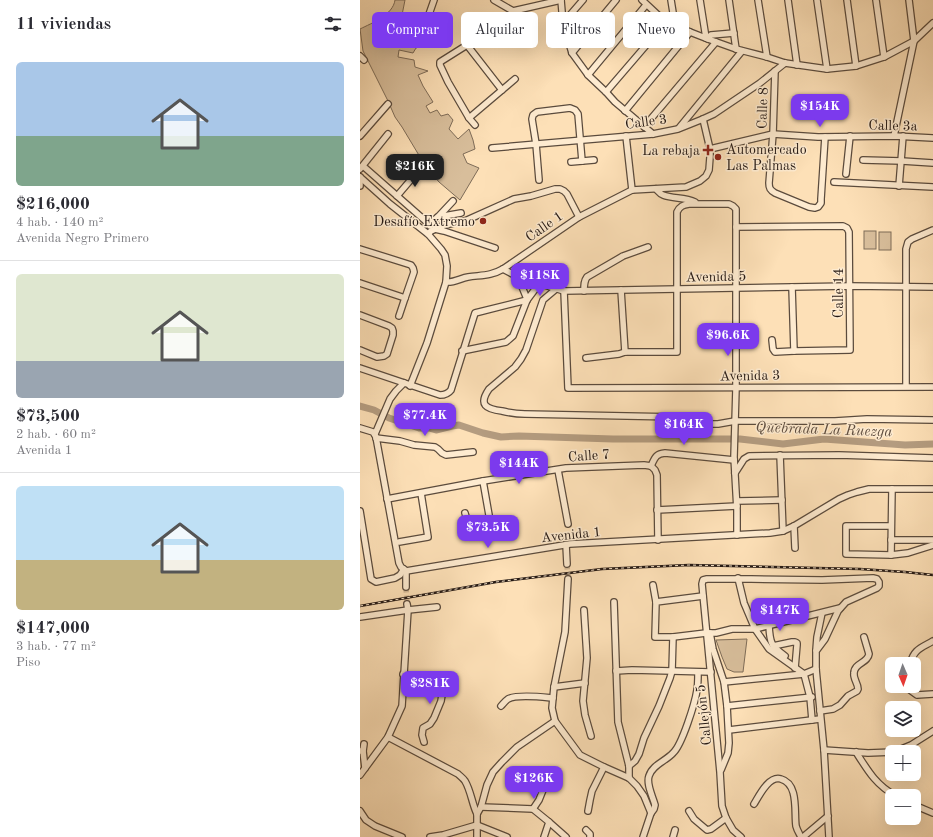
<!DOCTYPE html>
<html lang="es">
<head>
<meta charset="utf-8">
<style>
  body { margin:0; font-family:"Old Standard TT",serif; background:#f2f2f3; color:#2b2b33; height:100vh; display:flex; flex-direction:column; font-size:15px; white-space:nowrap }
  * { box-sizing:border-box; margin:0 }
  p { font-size:13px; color:#7c7c81 }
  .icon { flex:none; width:22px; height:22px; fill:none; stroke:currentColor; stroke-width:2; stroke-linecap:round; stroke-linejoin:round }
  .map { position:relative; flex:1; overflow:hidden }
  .panel { display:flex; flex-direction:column; background:#fff; width:360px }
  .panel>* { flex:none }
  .banner { position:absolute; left:12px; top:12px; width:380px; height:36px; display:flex; gap:8px }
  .needle { width:26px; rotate:178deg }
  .fabs { position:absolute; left:525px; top:657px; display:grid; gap:8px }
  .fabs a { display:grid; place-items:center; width:36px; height:36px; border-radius:6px; background:#fff; box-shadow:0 4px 16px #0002; font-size:20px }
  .price { position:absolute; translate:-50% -34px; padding:0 9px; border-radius:8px; background:#7c3aed; color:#fff; font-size:13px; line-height:26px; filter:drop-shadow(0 1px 2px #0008) }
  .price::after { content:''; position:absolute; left:50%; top:24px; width:12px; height:9px; margin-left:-6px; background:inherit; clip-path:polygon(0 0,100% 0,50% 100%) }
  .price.current { background:#222; color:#fff }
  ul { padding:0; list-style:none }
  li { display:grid; align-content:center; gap:8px; height:212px; padding:0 16px }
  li+li { border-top:1px solid #e1e1e2 }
  li span { display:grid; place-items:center; height:124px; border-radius:6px; color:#555 }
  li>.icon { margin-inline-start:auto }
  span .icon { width:72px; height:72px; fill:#fffc; stroke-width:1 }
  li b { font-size:17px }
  h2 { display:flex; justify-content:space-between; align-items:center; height:48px; padding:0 16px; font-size:17px }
  .tag { padding:0 14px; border-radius:6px; background:#fff; box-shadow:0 4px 16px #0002; font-size:14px; line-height:36px }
  .tag.current { background:#7c3aed; color:#fff }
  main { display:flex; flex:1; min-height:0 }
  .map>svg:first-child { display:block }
  .green { fill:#d8be9b; stroke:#7e6c58 }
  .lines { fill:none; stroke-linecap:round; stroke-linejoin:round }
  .river { stroke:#b49c80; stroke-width:7 }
  .minor-tunnel { stroke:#d2b896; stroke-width:5.5; stroke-dasharray:5.5 3; stroke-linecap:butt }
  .minor-casing { stroke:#5b4b3d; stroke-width:8 }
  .minor { stroke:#feebd0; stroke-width:5.5 }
  .rail-casing { stroke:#251914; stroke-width:2.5 }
  .rail { stroke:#feebd0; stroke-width:1; stroke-dasharray:3; stroke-linecap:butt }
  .poi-dot { fill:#8f2418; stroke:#feebd0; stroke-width:1.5 }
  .labels { text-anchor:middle; stroke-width:3; stroke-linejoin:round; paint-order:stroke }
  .street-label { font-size:14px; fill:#251914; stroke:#feebd0 }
  .poi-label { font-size:14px; fill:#251914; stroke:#feebd0; text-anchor:end }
  .water-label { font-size:15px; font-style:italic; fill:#5e4d3f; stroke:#feebd0 }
</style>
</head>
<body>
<main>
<section class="panel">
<h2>11 viviendas<svg class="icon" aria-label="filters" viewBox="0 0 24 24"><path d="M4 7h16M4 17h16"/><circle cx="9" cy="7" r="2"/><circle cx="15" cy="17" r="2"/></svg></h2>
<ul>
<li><span style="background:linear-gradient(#a9c7e8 60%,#7fa58c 0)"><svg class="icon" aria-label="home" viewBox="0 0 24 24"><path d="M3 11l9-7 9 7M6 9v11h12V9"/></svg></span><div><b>$216,000</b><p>4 hab. · 140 m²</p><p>Avenida Negro Primero</p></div></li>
<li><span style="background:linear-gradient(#dfe7d0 70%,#9aa5b1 0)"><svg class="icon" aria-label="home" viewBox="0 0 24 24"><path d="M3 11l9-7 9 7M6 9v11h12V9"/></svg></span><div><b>$73,500</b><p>2 hab. · 60 m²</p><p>Avenida 1</p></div></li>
<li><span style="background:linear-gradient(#bfe0f5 60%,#c2b280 0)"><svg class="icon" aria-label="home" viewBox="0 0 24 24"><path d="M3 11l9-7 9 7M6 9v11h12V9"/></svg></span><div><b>$147,000</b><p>3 hab. · 77 m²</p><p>Piso</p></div></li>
</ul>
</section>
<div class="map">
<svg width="573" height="837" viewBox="0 0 573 837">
  <rect width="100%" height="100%" fill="#fde0b7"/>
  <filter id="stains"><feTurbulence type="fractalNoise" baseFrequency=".005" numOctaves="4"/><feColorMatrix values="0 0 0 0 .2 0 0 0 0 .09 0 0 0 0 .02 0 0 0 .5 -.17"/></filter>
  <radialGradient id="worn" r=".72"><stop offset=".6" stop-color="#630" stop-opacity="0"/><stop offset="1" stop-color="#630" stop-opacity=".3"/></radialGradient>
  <g class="green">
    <path d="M35 0H45L41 20 55 25 54 33 61 37 59 47 56 48 53 53 39 50 38 57 54 60 55 67 68 71 58 75 63 86 73 102 66 106 70 113 77 110 81 116 88 114 93 120 89 129 98 139 109 129 113 140 115 149 103 154 107 163 119 168 100 200 79 182 66 167 42 127 35 117 28 101 3 51 0 29C12 23 33 15 35 0Z"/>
    <rect x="504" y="231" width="12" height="18"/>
    <rect x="519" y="232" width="12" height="18"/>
    <path d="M387 639 383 672H374L367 669 362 657 356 640Z"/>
  </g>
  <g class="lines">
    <path class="river" d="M0 406 14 410 29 418 59 428H69L76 430 92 426 99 425 123 433 141 437 159 436 253 439H380L423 444 464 439 545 445 573 444"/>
    <g class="minor-tunnel">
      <path d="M207 564 208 579"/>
      <path d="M46 587 47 604"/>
    </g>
    <defs>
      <g id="minor">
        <path d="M134 0 153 11 201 0"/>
        <path d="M201 0 203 23 212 53 228 75 246 92 255 102 293 134"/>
        <path d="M282 0 298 15 307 21 330 32 348 39 376 49 407 57 425 63 467 69 496 66 524 57 554 41 573 23"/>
        <path d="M311 0 315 25"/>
        <path d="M340 0 346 38"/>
        <path d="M369 0 376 49"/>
        <path d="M398 0 407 57"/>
        <path d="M428 0 437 65"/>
        <path d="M457 0 467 69"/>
        <path d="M487 0 496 66"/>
        <path d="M516 0 524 57"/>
        <path d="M66 23 74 0"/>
        <path d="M203 23 223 0"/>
        <path d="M348 39 349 37 351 35 374 33"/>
        <path d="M107 45 142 90"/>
        <path d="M212 53 256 0"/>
        <path d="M0 56 4 60"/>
        <path d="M415 71 413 134 409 183C409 188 410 190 415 193L449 207 455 208 458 207 461 203V199L465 137"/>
        <path d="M228 75 286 5"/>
        <path d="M246 92 307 21"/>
        <path d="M265 111 330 32"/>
        <path d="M109 118 155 79"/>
        <path d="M115 125 109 118 88 82 80 65V62L107 45 133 33 145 24 153 11"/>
        <path d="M284 127 356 42"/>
        <path d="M319 128 382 51"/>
        <path d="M0 136 28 104"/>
        <path d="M266 136 272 190"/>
        <path d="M534 136 554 41 549 0"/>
        <path d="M132 148 293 134 318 129 343 119 354 114 400 83 425 63"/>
        <path d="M350 149 413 134 458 137 534 136 573 138"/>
        <path d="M503 160 542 161 573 163"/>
        <path d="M211 162 234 160"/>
        <path d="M3 166 69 224"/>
        <path d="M0 169 28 134"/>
        <path d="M486 174 490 136"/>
        <path d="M0 177 30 204 68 234 81 249 85 255 87 266 86 282 67 343 50 386"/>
        <path d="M179 180 176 144 172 119 173 115 177 112 210 108 215 110 218 114 222 161"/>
        <path d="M474 182 573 187"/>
        <path d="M0 186V177"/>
        <path d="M539 186 543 136"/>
        <path d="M296 189C298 191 300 194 303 195 313 199 325 197 335 202"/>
        <path d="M37 196 60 169"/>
        <path d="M78 217 101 213"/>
        <path d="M70 226 69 224 78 217 93 201"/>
        <path d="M376 227 483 226 487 228 489 232 490 350 434 351 432 287"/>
        <path d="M75 229 84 231 135 248"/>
        <path d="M68 234 71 231 84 225 105 221 154 199 171 196 195 189H200L204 191 207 194 219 217"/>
        <path d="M0 249 51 265 53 268 54 272 45 298 0 283"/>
        <path d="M143 269 158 277 204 291 490 286 573 287"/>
        <path d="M158 277 167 299"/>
        <path d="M86 282C94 283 101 278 108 277 121 275 131 276 143 269L219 217 272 190 326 187 340 181 346 176 349 170 350 157V149L343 119"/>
        <path d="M196 289 183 300 166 350 161 359 155 367 129 389C118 405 126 409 142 411 150 413 157 414 165 414L317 417 326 418 351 424H358L375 421H475L507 419 573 420"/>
        <path d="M261 290 265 352H317V212C320 206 323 205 329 204H369L373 206 376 209V388L374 457 377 510V535"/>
        <path d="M204 291 208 388 573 387"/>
        <path d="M224 291C224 285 224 281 227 277L263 256 288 247"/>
        <path d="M0 315 29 326 32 328 33 331V335L27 354 24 356 17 357 0 350"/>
        <path d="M39 316 45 298"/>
        <path d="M412 340 413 349 415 352 434 351"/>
        <path d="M102 351 146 342 153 336 167 300 179 284"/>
        <path d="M226 358 259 354 265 352"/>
        <path d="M0 368 80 395C85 395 88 394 91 390L115 313 167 300"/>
        <path d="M546 386V249L548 242 552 239 573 230"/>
        <path d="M0 428 13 432 16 437 39 563 41 567 46 571 210 544 410 533 423 531 434 526 479 499 488 495 497 492 509 489H573"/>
        <path d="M15 434 30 399 36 391 44 383"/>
        <path d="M16 438 40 441 54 445 75 447 78 449 82 453 86 455 113 452"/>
        <path d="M420 455 423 531"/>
        <path d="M291 466C295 458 295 454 305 453L374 460"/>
        <path d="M291 466 295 470 297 475 298 540"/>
        <path d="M198 470 208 524"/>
        <path d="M375 473 384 459 389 456 479 455 573 458"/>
        <path d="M27 499 123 481 206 468 284 465 291 466"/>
        <path d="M377 501 422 500"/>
        <path d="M297 510 377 506"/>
        <path d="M0 511 11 579 16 582 35 578 40 575 44 569"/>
        <path d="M105 513 107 520 109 522 128 519 129 515 123 481"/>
        <path d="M434 526 435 548"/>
        <path d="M531 526H486V554L531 555 548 553 573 545"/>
        <path d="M531 540H573"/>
        <path d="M39 542 68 537 61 493"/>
        <path d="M206 545 207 564"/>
        <path d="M531 555 532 489"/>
        <path d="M46 571V587"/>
        <path d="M208 579 205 632 194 687 192 708 195 721 220 755 244 767 269 778 277 786 284 796 291 813"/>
        <path d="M293 585 296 602"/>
        <path d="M343 596 296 602 295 637H313L346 633H356L372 629H395L384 603 378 578"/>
        <path d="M254 602 258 722 269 766V778"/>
        <path d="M224 610 227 658 223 701 225 715 231 736"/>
        <path d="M0 617 48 610 77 607"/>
        <path d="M409 626C410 643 411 646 425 656"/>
        <path d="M350 633 353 649 364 682 367 706 369 743 368 753 361 770"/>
        <path d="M413 646 432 642H435L437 643V645L435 668"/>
        <path d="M456 650 457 637 462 613"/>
        <path d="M550 664C554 649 561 648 573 641"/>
        <path d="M456 669 444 674 409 649 395 629 480 608"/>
        <path d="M256 671 272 670 351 672"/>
        <path d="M43 674 72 680 82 686 83 689 81 701 74 718 70 724 63 728 62 735 64 742"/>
        <path d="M364 682 444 674 450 697 452 720"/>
        <path d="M548 686 550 690 557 695 573 694"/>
        <path d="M194 687 225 683"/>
        <path d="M141 706C143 704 145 701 148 699 157 694 182 697 193 698"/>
        <path d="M367 706 452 697"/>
        <path d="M460 711 473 709 480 705 488 696 497 691 498 689C498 683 493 679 494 673 494 663 508 663 509 654L504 637"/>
        <path d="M369 730 460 719"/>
        <path d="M28 737 98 774C100 776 103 778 105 781 111 791 112 804 117 814"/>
        <path d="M464 750 508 753 534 752 551 745 573 731"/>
        <path d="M0 751H3L5 768"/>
        <path d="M3 751 4 744"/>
        <path d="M496 752C508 771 516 785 536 796"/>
        <path d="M269 766 275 761 279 754 284 738 299 706 310 678 312 671 313 637"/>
        <path d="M0 775 28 737 42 706 48 610 47 604"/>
        <path d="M394 804C399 796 409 775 421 779 439 784 434 812 436 826 437 830 439 833 441 837"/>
        <path d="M554 805 573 813"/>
        <path d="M121 807 173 809 189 822 184 837"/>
        <path d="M173 809 179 800 183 790"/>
        <path d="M0 811 6 820 15 826 42 837"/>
        <path d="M228 811 230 800 232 791 244 767"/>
        <path d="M329 811 334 819 347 830 351 829 366 818"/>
        <path d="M189 822 206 837"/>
        <path d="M226 830 230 834V837"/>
        <path d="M70 837 83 835 117 825 147 837"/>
        <path d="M117 837V814L121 807 127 785 133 772 142 762 157 747 195 721"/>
        <path d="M283 837 291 813 294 809 295 805C293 797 286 784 289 776 292 765 306 761 313 753 322 745 335 703 337 690 338 685 338 678 338 672"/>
        <path d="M313 837 315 830"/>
        <path d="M381 837 373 830 366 818 362 806 360 772 342 584 343 580 347 579H391L462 580 513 578 517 579 519 582V586L517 588 486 602 478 611 465 639 456 651V669L464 750 469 837"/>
        <path d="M443 837 468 816"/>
      </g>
    </defs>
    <use href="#minor" class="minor-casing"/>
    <use href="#minor" class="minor"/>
    <defs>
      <path id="rail" d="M0 606 136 582 242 569 329 565 500 569 545 572 573 575"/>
    </defs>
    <use href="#rail" class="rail-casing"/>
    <use href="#rail" class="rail"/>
  </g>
  <g class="poi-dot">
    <path d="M346 144h4v4h4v4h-4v4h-4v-4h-4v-4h4z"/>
    <circle cx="358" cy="157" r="4"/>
    <circle cx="123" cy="221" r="4"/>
  </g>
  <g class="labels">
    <g class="street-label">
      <text transform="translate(402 108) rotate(-88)" y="5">Calle 8</text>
      <text transform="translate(286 121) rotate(-8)" y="5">Calle 3</text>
      <text transform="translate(533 125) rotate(1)" y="5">Calle 3a</text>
      <text transform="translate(184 226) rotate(-35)" y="5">Calle 1</text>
      <text transform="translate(356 276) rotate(-1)" y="5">Avenida 5</text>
      <text transform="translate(478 293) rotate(-90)" y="5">Calle 14</text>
      <text transform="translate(390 375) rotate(-1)" y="5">Avenida 3</text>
      <text transform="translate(229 455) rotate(-4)" y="5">Calle 7</text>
      <text transform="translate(211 534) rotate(-6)" y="5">Avenida 1</text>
      <text transform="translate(343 715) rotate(-96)" y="5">Callejón 5</text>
    </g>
    <g class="poi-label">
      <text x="366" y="154" text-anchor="start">Automercado<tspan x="366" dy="16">Las Palmas</tspan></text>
      <text x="340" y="155">La rebaja</text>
      <text x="115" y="226">Desafío Extremo</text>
    </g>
    <g class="water-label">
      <text transform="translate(464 429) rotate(2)" y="5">Quebrada La Ruezga</text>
    </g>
  </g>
  <rect width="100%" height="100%" filter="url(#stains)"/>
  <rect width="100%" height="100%" fill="url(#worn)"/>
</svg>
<div class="fabs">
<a><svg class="needle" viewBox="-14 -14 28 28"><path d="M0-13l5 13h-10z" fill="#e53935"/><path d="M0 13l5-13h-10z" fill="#7c7c81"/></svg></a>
<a><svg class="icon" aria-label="layers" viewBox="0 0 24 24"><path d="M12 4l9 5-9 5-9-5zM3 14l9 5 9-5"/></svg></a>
<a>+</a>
<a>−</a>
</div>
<b class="price" style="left:460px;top:128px">$154K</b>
<b class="price current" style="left:55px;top:188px">$216K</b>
<b class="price" style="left:180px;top:297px">$118K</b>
<b class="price" style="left:368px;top:357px">$96.6K</b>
<b class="price" style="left:65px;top:437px">$77.4K</b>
<b class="price" style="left:324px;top:446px">$164K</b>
<b class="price" style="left:159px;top:485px">$144K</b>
<b class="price" style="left:128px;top:549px">$73.5K</b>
<b class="price" style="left:420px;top:632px">$147K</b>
<b class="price" style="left:70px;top:705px">$281K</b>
<b class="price" style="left:174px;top:800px">$126K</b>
<div class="banner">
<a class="tag current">Comprar</a>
<a class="tag">Alquilar</a>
<a class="tag">Filtros</a>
<a class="tag">Nuevo</a>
</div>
</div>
</main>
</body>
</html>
